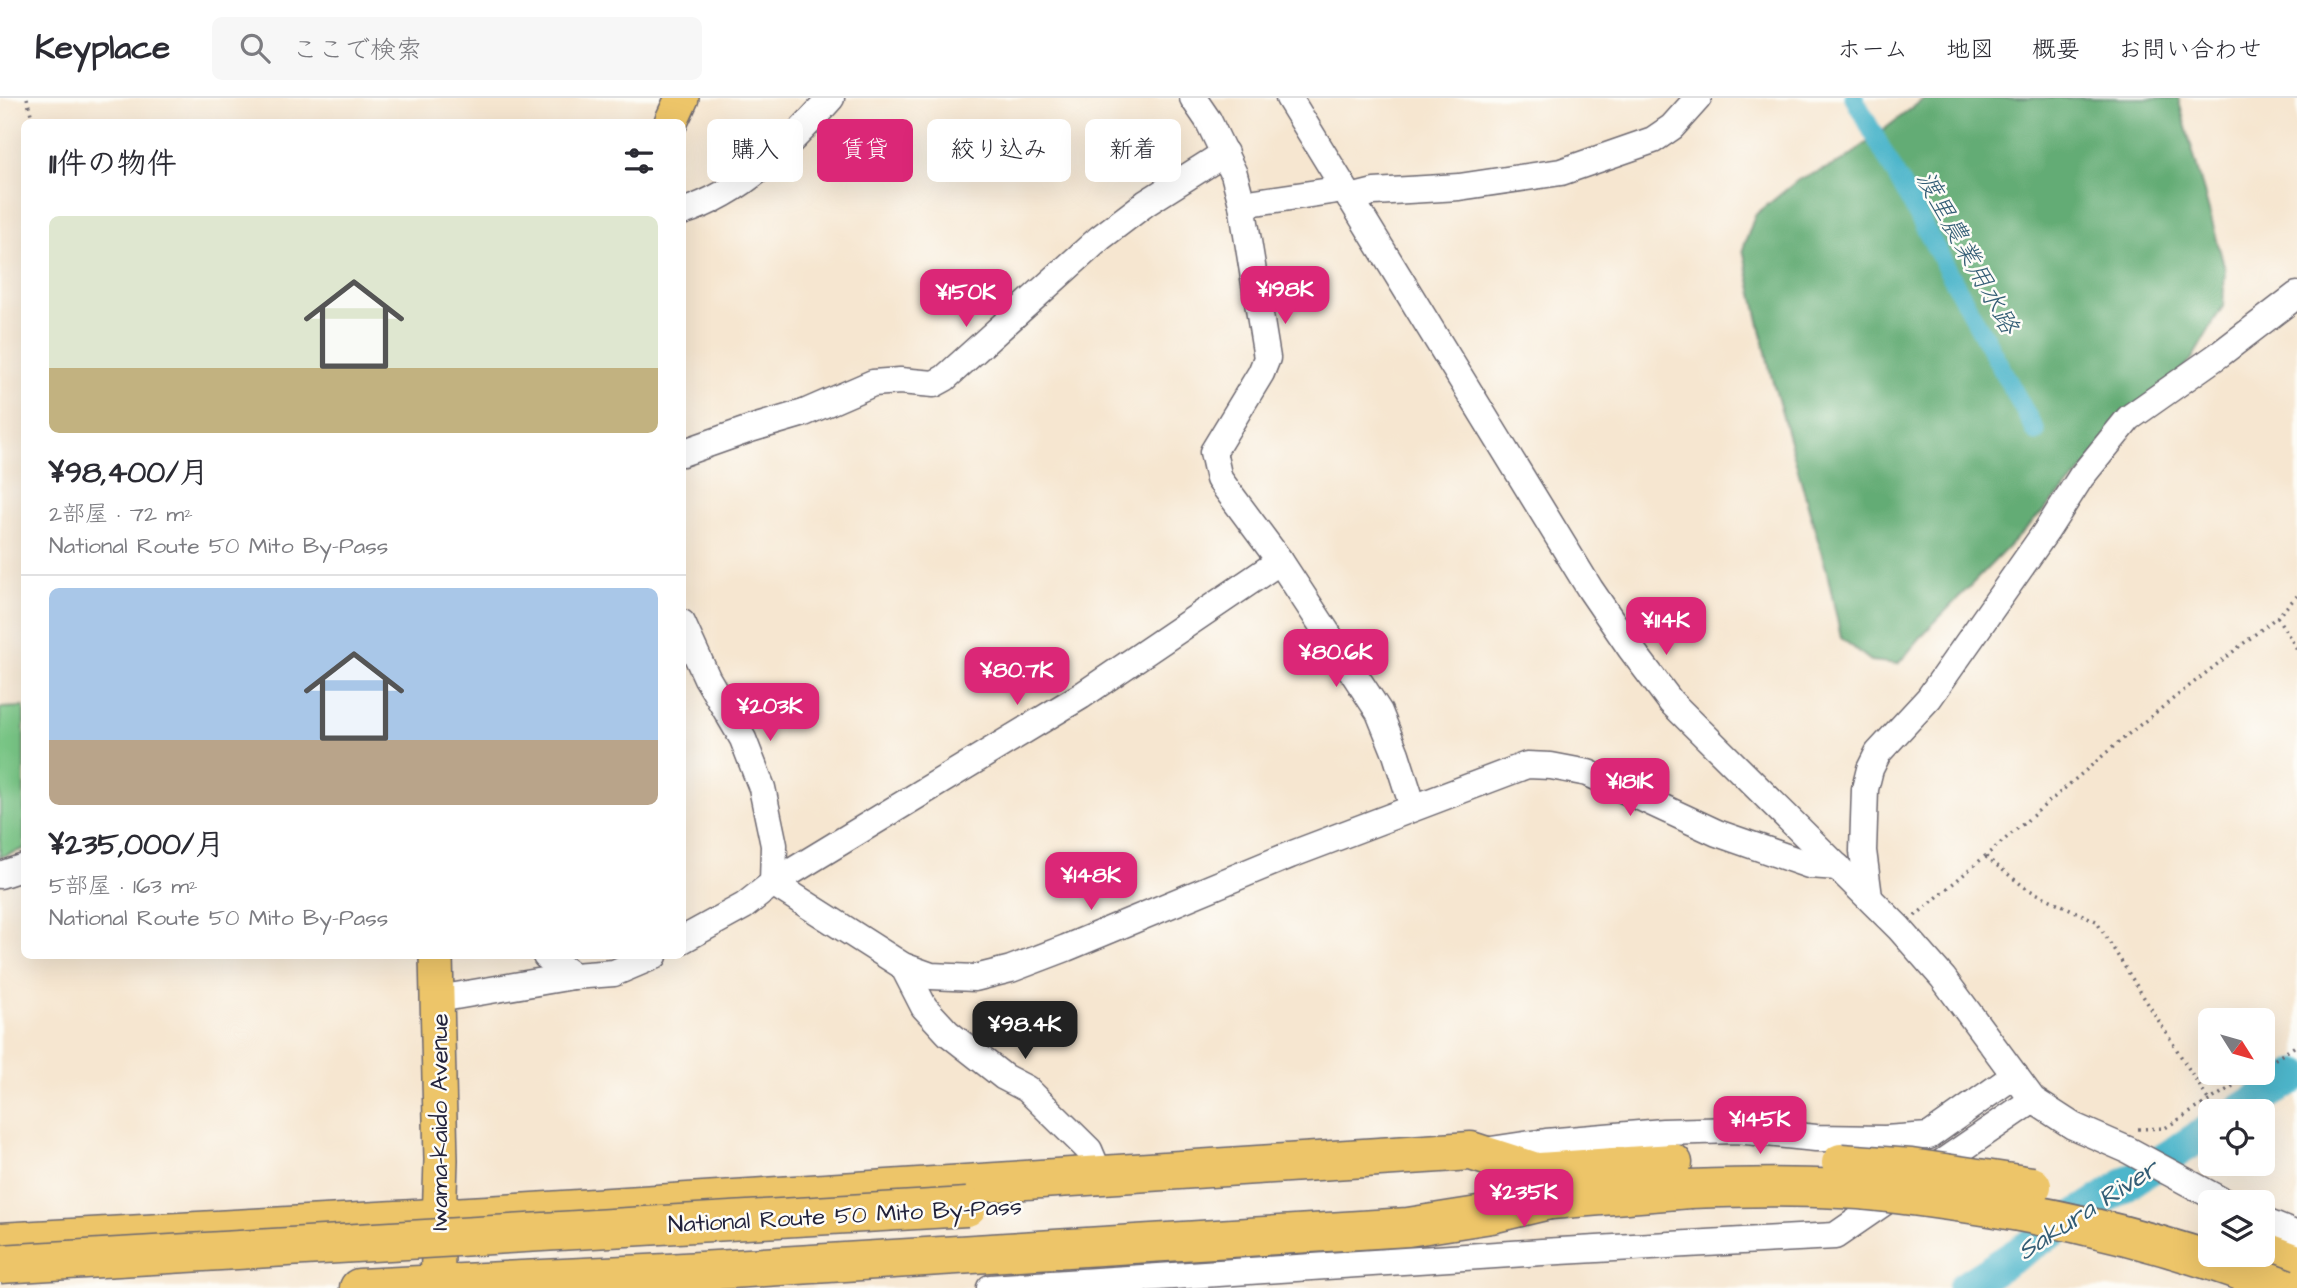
<!DOCTYPE html>
<html lang="ja">
<head>
<meta charset="utf-8">
<style>
  body { margin:0; font-family:"Architects Daughter","Klee One",sans-serif; background:#f7f7f7; color:#2b2b33; height:100vh; display:flex; flex-direction:column; font-size:26px; white-space:nowrap }
  * { box-sizing:border-box; margin:0 }
  p { font-size:23px; color:#7c7c81 }
  .icon { flex:none; width:38px; height:38px; fill:none; stroke:currentColor; stroke-width:2; stroke-linecap:round; stroke-linejoin:round }
  .map { position:relative; flex:1; overflow:hidden }
  .panel { position:absolute; left:21px; top:21px; width:665px; height:840px; display:flex; flex-direction:column; background:#fff; border-radius:10px; box-shadow:0 7px 28px #0002 }
  .panel>* { flex:none }
  .banner { position:absolute; left:707px; top:21px; width:665px; height:63px; display:flex; gap:14px }
  .needle { width:46px; rotate:127deg }
  .fabs { position:absolute; left:2198px; top:910px; display:grid; gap:14px }
  .fabs a { display:grid; place-items:center; width:77px; height:77px; border-radius:10px; background:#fff; box-shadow:0 7px 28px #0002; font-size:35px }
  .price { position:absolute; translate:-50% -60px; padding:0 16px; border-radius:14px; background:#db2777; color:#fff; font-size:23px; line-height:46px; filter:drop-shadow(0 2px 4px #0008) }
  .price::after { content:''; position:absolute; left:50%; top:42px; width:21px; height:16px; margin-left:-10px; background:inherit; clip-path:polygon(0 0,100% 0,50% 100%) }
  .price.active { background:#222; color:#fff }
  ul { padding:0; list-style:none }
  li { display:grid; align-content:center; gap:14px; height:371px; padding:0 28px }
  li+li { border-top:2px solid #e1e1e2 }
  li span { display:grid; place-items:center; height:217px; border-radius:10px; color:#555 }
  li>.icon { margin-inline-start:auto }
  span .icon { width:126px; height:126px; fill:#fffc; stroke-width:1 }
  li b { font-size:30px }
  h2 { display:flex; justify-content:space-between; align-items:center; height:84px; padding:0 28px; font-size:30px }
  .pill { padding:0 24px; border-radius:10px; background:#fff; box-shadow:0 7px 28px #0002; font-size:24px; line-height:63px }
  .pill.active { background:#db2777; color:#fff }
  header { display:flex; align-items:center; gap:42px; box-sizing:border-box; height:98px; padding:0 35px; background:#fff; border-bottom:2px solid #e1e1e2 }
  header strong { font-size:33px }
  nav { display:flex; gap:38px; margin-inline-start:auto; font-size:24px }
  .search { width:490px; height:63px; background:#f7f7f7; display:flex; align-items:center; gap:18px; box-sizing:border-box; padding:0 24px; border-radius:10px; color:#7c7c81; font-size:26px }
  .map>svg:first-child { display:block }
  .green { fill:#7ac887; stroke:#4e7561; stroke-width:2 }
  .forest { fill:#63ac74; stroke:#426758; stroke-width:2 }
  .lines { fill:none; stroke-linecap:round; stroke-linejoin:round }
  .canal { stroke:#4db6cb; stroke-width:19 }
  .river { stroke:#4db6cb; stroke-width:33 }
  .minor-casing { stroke:#6c676f; stroke-width:29 }
  .major-casing { stroke:#6c676f; stroke-width:36 }
  .highway-casing { stroke:#6c676f; stroke-width:41 }
  .path { stroke:#6c676f; stroke-width:3.5; stroke-dasharray:2 5; stroke-linecap:butt }
  .minor { stroke:#fff; stroke-width:26 }
  .major { stroke:#edc569; stroke-width:33 }
  .highway { stroke:#edc569; stroke-width:38 }
  .highway-bridge-casing { stroke:#6c676f; stroke-width:41; stroke-linecap:butt }
  .highway-bridge { stroke:#edc569; stroke-width:38 }
  .labels { text-anchor:middle; stroke-width:5; stroke-linejoin:round; paint-order:stroke }
  .street-label { font-size:24px; fill:#22223b; stroke:#fdfcf7 }
  .water-label { font-size:26px; font-style:italic; fill:#335d75; stroke:#fdfcf7 }
</style>
</head>
<body>
<header>
<strong>Keyplace</strong>
<div class="search"><svg class="icon" aria-label="search" viewBox="0 0 24 24"><circle cx="10" cy="10" r="6"/><path d="M15 15l6 6"/></svg>ここで検索</div>
<nav><a>ホーム</a><a>地図</a><a>概要</a><a>お問い合わせ</a></nav>
</header>
<div class="map">
<svg width="2297" height="1190" viewBox="0 0 2297 1190">
  <rect width="100%" height="100%" fill="#fdfcf7"/>
  <filter id="ink" filterUnits="userSpaceOnUse"><feTurbulence type="fractalNoise" baseFrequency=".0143" numOctaves="2"/><feDisplacementMap in="SourceGraphic" scale="14" xChannelSelector="R" yChannelSelector="G"/><feConvolveMatrix kernelMatrix="1 2 1 2 8 2 1 2 1" color-interpolation-filters="sRGB"/></filter>
  <filter id="wash" filterUnits="userSpaceOnUse"><feTurbulence type="fractalNoise" baseFrequency=".00686" numOctaves="4" result="noise"/><feDisplacementMap in="SourceGraphic" scale="28" xChannelSelector="R" yChannelSelector="G"/><feGaussianBlur stdDeviation="1.57" result="paint"/><feColorMatrix in="noise" values="0 0 0 0 0 0 0 0 0 0 0 0 0 0 0 0 0 1.4 0 .05"/><feComposite in="paint" operator="in"/></filter>
  <g filter="url(#wash)">
    <rect width="100%" height="100%" fill="#f6e6d0"/>
    <path class="green" d="M24 609V751L0 759V610Z"/>
    <path class="forest" d="M1925 0H2178L2225 171 2223 208 2192 261 1927 532 1898 566 1871 563 1841 540 1827 474 1771 277 1743 151 1755 117 1798 82 1842 64Z"/>
    <g class="lines">
      <path class="canal" d="M1854 0 2036 334"/>
      <g class="river">
        <path d="M2240 1013 2297 977"/>
        <path d="M1964 1190 2210 1032"/>
      </g>
    </g>
  </g>
  <g filter="url(#ink)">
    <g class="lines">
      <defs>
        <g id="minor">
          <path d="M1193 0 1208 22 1234 76 1242 106 1267 260 1261 275 1213 354 1219 381 1280 463 1379 614 1396 656 1413 709"/>
          <path d="M1289 0 1590 491 1631 551 1671 604 1899 830 1943 880 2033 1002 2073 1028 2128 1052 2224 1104"/>
          <path d="M1350 100 1374 94 1459 89 1561 74 1653 42 1672 29 1698 0"/>
          <path d="M1242 106 1344 91"/>
          <path d="M682 114C745 94 789 47 831 0"/>
          <path d="M682 355 750 331 804 315 873 285 900 283 934 286 945 280 1100 140 1146 105 1225 55"/>
          <path d="M682 525 707 580 743 641 762 690 774 747 773 785"/>
          <path d="M0 777 24 769"/>
          <path d="M773 785 903 868 931 878 975 880 1011 871 1066 850 1290 757 1527 667 1551 668 1588 675 1717 735 1809 767 1838 769"/>
          <path d="M1869 799 1863 753 1865 691 1870 671 1878 655 1929 600 2047 432 2081 379 2129 320 2220 256 2297 197"/>
          <path d="M682 842 744 808 773 785 1081 598 1280 463"/>
          <path d="M546 858 573 878"/>
          <path d="M903 868 924 909 948 935 1004 979 1027 991 1089 1052 1100 1078"/>
          <path d="M438 901 573 878 614 875 654 858"/>
          <path d="M1484 1053 1546 1044 1663 1034 1736 1032 1816 1040 1885 1041 1929 1038 2015 977"/>
          <path d="M2263 1123 2297 1137"/>
          <path d="M990 1190 1542 1154 1835 1138 2033 1002"/>
        </g>
        <g id="major">
          <path d="M671 24 682 0"/>
          <path d="M436 858 441 1062 437 1190"/>
        </g>
        <g id="highway">
          <path d="M1509 1076 1673 1065"/>
          <path d="M1525 1104 1690 1091"/>
          <path d="M0 1144 487 1117 1471 1053 1536 1074"/>
          <path d="M2263 1153 2297 1166"/>
          <path d="M359 1190 667 1175 1408 1129 1491 1116 1549 1102"/>
        </g>
      </defs>
      <use href="#minor" class="minor-casing"/>
      <use href="#major" class="major-casing"/>
      <use href="#highway" class="highway-casing"/>
      <g class="path">
        <path d="M27 0 33 24"/>
        <path d="M2277 519 2297 551"/>
        <path d="M1986 759 2027 791 2096 823 2209 1003"/>
        <path d="M1915 818 2126 638 2277 519 2297 498"/>
        <path d="M2263 969 2297 947"/>
        <path d="M2138 1031 2165 1030 2254 975"/>
      </g>
      <use href="#minor" class="minor"/>
      <use href="#major" class="major"/>
      <use href="#highway" class="highway"/>
      <defs>
        <g id="highway-bridge">
          <path d="M1841 1065 1911 1070 2032 1088"/>
          <path d="M1690 1091C1740 1089 1790 1088 1840 1091 1873 1092 1907 1097 1941 1102 2059 1117 2174 1146 2286 1190"/>
          <path d="M0 1166 967 1109"/>
        </g>
      </defs>
      <use href="#highway-bridge" class="highway-bridge-casing"/>
      <use href="#highway-bridge" class="highway-bridge"/>
    </g>
  </g>
  <g class="labels">
    <g class="street-label">
      <text transform="translate(439 1024) rotate(-90)" y="8">Iwama-kaido Avenue</text>
      <text transform="translate(845 1117) rotate(-3)" y="8">National Route 50 Mito By-Pass</text>
    </g>
    <g class="water-label">
      <text transform="translate(1968 154) rotate(61)" y="9">渡里農業用水路</text>
      <text transform="translate(2087 1111) rotate(-33)" y="9">Sakura River</text>
    </g>
  </g>
</svg>
<div class="fabs">
<a><svg class="needle" viewBox="-14 -14 28 28"><path d="M0-13l5 13h-10z" fill="#e53935"/><path d="M0 13l5-13h-10z" fill="#7c7c81"/></svg></a>
<a><svg class="icon" aria-label="locate" viewBox="0 0 24 24"><circle cx="12" cy="12" r="6"/><path d="M12 2v4M12 18v4M2 12h4M18 12h4"/></svg></a>
<a><svg class="icon" aria-label="layers" viewBox="0 0 24 24"><path d="M12 4l9 5-9 5-9-5zM3 14l9 5 9-5"/></svg></a>
</div>
<b class="price" style="left:1285px;top:228px">¥198K</b>
<b class="price" style="left:966px;top:231px">¥150K</b>
<b class="price" style="left:1666px;top:559px">¥114K</b>
<b class="price" style="left:1336px;top:591px">¥80.6K</b>
<b class="price" style="left:1017px;top:609px">¥80.7K</b>
<b class="price" style="left:770px;top:645px">¥203K</b>
<b class="price" style="left:1630px;top:720px">¥181K</b>
<b class="price" style="left:1091px;top:814px">¥148K</b>
<b class="price active" style="left:1025px;top:963px">¥98.4K</b>
<b class="price" style="left:1760px;top:1058px">¥145K</b>
<b class="price" style="left:1524px;top:1131px">¥235K</b>
<div class="banner">
<a class="pill">購入</a>
<a class="pill active">賃貸</a>
<a class="pill">絞り込み</a>
<a class="pill">新着</a>
</div>
<section class="panel">
<h2>11件の物件<svg class="icon" aria-label="filters" viewBox="0 0 24 24"><path d="M4 7h16M4 17h16"/><circle cx="9" cy="7" r="2"/><circle cx="15" cy="17" r="2"/></svg></h2>
<ul>
<li><span style="background:linear-gradient(#dfe7d0 70%,#c2b280 0)"><svg class="icon" aria-label="home" viewBox="0 0 24 24"><path d="M3 11l9-7 9 7M6 9v11h12V9"/></svg></span><div><b>¥98,400/月</b><p>2部屋 · 72 m²</p><p>National Route 50 Mito By-Pass</p></div></li>
<li><span style="background:linear-gradient(#a9c7e8 70%,#b9a48a 0)"><svg class="icon" aria-label="home" viewBox="0 0 24 24"><path d="M3 11l9-7 9 7M6 9v11h12V9"/></svg></span><div><b>¥235,000/月</b><p>5部屋 · 163 m²</p><p>National Route 50 Mito By-Pass</p></div></li>
</ul>
</section>
</div>
</body>
</html>
